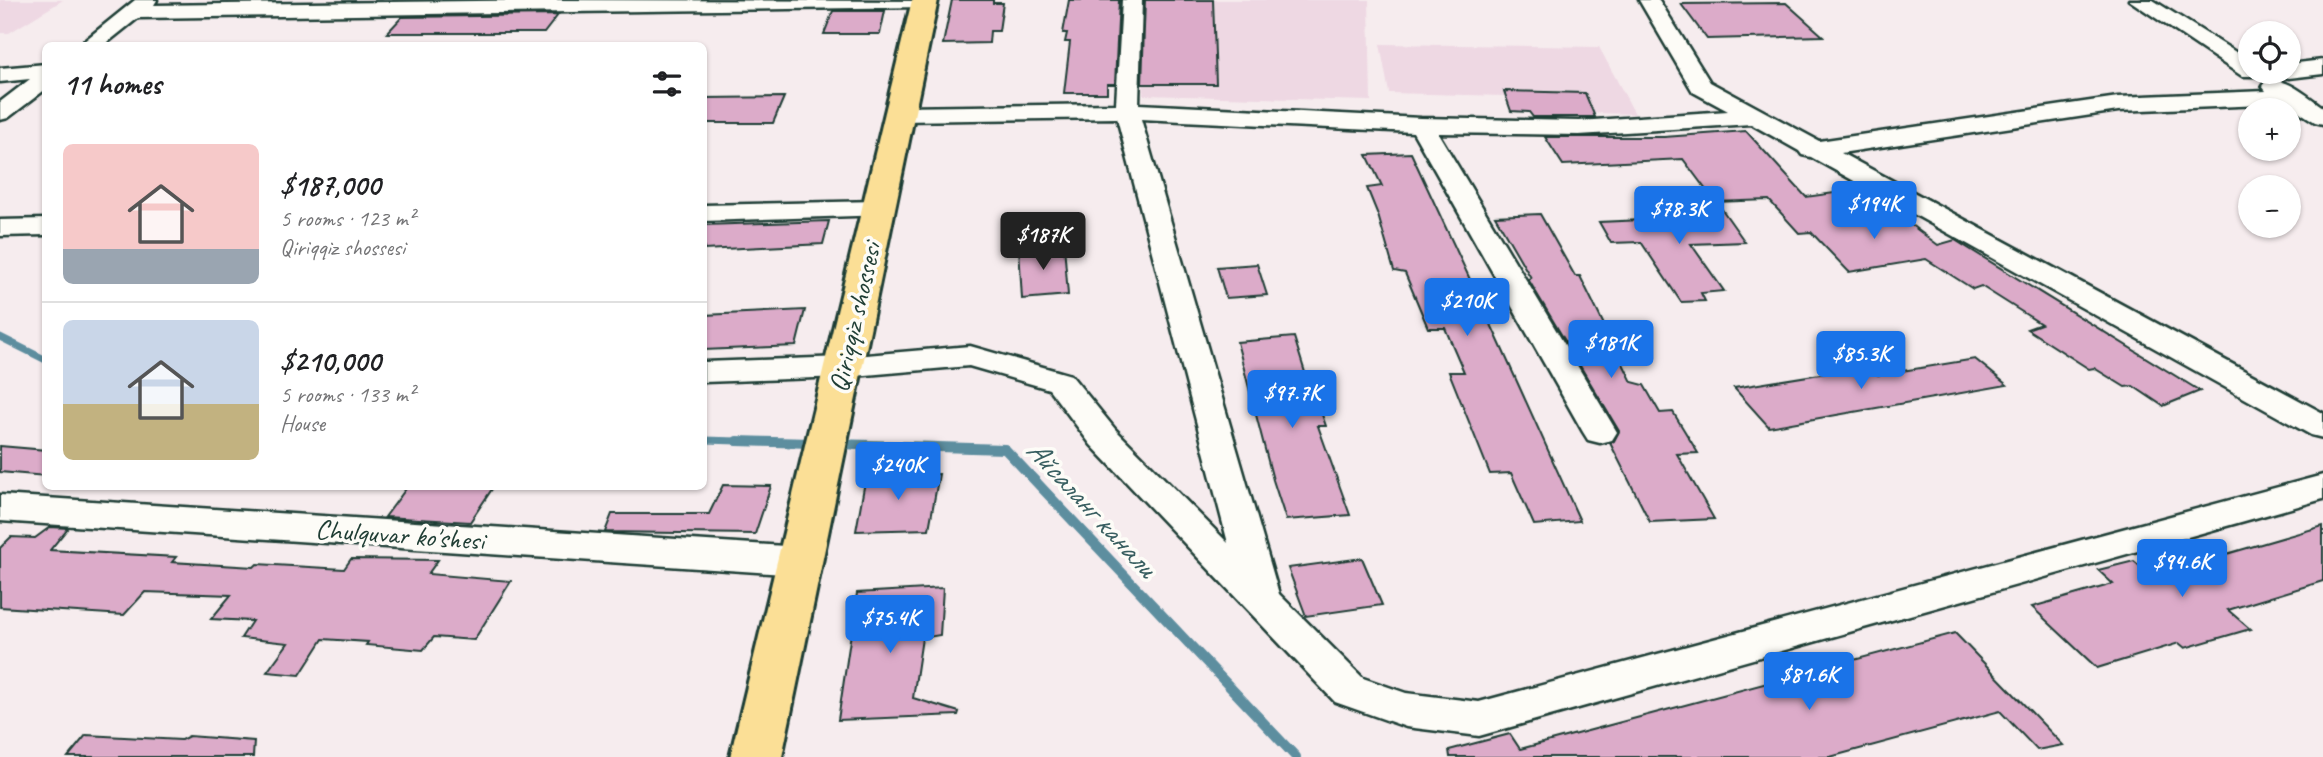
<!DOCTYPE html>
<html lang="en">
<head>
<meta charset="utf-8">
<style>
  body { margin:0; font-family:Caveat,sans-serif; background:#f6f6f6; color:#202124; height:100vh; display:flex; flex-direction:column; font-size:26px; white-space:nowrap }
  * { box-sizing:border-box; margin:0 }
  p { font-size:23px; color:#757577 }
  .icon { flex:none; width:38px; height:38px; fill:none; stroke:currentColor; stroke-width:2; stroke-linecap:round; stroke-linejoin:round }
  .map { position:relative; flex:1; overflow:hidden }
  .details { position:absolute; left:42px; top:42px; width:665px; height:448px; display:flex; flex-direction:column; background:#fff; border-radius:10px; box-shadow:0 2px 5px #0004 }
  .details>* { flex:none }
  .controls { position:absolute; left:2238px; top:21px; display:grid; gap:14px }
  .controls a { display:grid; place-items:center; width:63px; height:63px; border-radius:50%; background:#fff; box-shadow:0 2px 5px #0004; font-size:35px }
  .price { position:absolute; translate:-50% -60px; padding:0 16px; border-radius:7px; background:#1a73e8; color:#fff; font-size:23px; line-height:46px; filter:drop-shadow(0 2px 4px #0008) }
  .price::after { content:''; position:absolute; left:50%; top:42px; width:21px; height:16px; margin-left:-10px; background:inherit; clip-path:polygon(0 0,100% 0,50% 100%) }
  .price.selected { background:#222; color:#fff }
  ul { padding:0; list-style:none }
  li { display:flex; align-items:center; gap:21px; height:175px; padding:0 21px }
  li+li { border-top:2px solid #e0e0e0 }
  li span { display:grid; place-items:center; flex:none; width:196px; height:140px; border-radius:10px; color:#555 }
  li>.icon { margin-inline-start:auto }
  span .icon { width:84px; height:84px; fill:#fffc; stroke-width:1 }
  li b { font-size:30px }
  h2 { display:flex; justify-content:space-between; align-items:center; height:84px; padding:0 21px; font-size:30px }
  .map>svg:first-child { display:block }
  .built { fill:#eed8e3 }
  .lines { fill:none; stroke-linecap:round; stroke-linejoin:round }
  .stream-far1 { stroke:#5d8e9f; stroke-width:7 }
  .stream { stroke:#5d8e9f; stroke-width:10 }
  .building { fill:#dcabc9; stroke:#1f3d34; stroke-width:2 }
  .minor-casing { stroke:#1f3d34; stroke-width:5 }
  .major-casing { stroke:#1f3d34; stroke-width:6 }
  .minor { fill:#fdfcf7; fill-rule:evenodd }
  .major { fill:#fbdf96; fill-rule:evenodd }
  .labels { text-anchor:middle; stroke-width:7; stroke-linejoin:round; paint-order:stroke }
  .street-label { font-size:28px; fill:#1f3d34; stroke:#fdfcf7 }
  .water-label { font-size:30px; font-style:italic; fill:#395f61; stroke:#fdfcf7 }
</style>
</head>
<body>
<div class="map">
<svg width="2323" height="757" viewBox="0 0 2323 757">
  <rect width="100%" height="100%" fill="#f6ecee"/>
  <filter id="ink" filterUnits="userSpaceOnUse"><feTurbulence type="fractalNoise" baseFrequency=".0143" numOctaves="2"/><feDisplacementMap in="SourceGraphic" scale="14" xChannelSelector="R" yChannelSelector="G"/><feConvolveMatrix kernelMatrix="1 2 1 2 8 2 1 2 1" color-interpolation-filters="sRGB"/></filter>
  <g filter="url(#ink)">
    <g class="built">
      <path d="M0 0H63L9 33H0Z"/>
      <path d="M1145 0H1369L1371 101 1143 95Z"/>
      <path d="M1380 44 1599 47 1635 114 1594 113 1585 93 1505 91 1506 96 1389 93Z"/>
    </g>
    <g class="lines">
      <g class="stream-far1">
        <path d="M0 337 46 360"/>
        <path d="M704 440 801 443"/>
      </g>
      <g class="stream">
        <path d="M737 441 813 443"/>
        <path d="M837 444 1005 449 1296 757"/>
      </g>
    </g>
    <g class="building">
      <path d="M952 0H993V3H1003L999 31H990L989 43 943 44Z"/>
      <path d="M1069 0H1119L1115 84H1107V93H1064L1070 42H1065L1067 33H1063Z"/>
      <path d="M1145 0H1213L1216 84H1142Z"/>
      <path d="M1786 3 1823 36 1707 39 1681 4Z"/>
      <path d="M833 11H885L880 34H824Z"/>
      <path d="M558 15 544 33H387L402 17Z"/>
      <path d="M1504 91 1585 93 1595 117H1533L1529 112 1511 111Z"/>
      <path d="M784 97 773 123H704V98Z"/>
      <path d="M1746 131 1806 197 1863 189 1938 245 1955 240 2200 391 2163 406 2133 386 2125 387 2094 368 2089 369 2027 329 2041 324 1981 286 1973 289 1926 259 1849 272 1811 232 1799 233 1769 200 1715 202 1683 159 1563 165 1545 137H1664Z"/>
      <path d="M1411 153 1495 333 1580 521 1534 525 1511 473 1490 474 1449 372H1464L1445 328H1428L1405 273 1394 271 1378 215 1367 188 1382 186 1367 155Z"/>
      <path d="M1721 208 1745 242 1691 244 1724 291 1701 293 1705 301 1681 302 1641 242 1611 243 1599 222 1664 219 1659 211Z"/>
      <path d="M1540 214 1575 276H1580L1632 382 1644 385 1660 413 1673 412 1698 453 1677 454 1714 519 1650 522 1610 443 1614 441 1619 431 1528 279 1531 278 1495 216Z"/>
      <path d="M829 221 823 244 704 250V225Z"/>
      <path d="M1064 245 1068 295 1022 299 1019 248Z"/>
      <path d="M1257 264 1267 295 1226 298 1217 267Z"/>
      <path d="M805 310 796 346 704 350V315Z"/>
      <path d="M1294 337 1308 382 1310 381 1326 426H1318L1350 515 1286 520 1273 480 1237 342Z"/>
      <path d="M1975 359 2007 385 1769 427 1734 388 1869 366 1878 375Z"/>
      <path d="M0 446 46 450V476L0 472Z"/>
      <path d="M939 474 929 529 856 531 866 476Z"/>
      <path d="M723 485 771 486 755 534 605 532 612 514H709Z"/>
      <path d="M408 486H494L470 522 385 517Z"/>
      <path d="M2323 526V581L2228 610 2250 629 2185 648 2179 643 2097 668 2032 607 2113 584 2098 570 2134 561 2151 576Z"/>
      <path d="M50 527 68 528 50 550 176 557 172 562 254 567 257 564 344 569 351 559 438 560 428 574 511 581 474 640 434 637 423 650 366 645 368 642 323 639 300 675 267 672 288 643 241 638 252 621 211 619 231 595 145 592 124 615 0 607V548L11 537 35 538Z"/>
      <path d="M1362 558 1382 605 1306 616 1288 568Z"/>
      <path d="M943 588 940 635 922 638 913 698 959 712 958 715 838 720 857 593Z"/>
      <path d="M1955 633 2063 745 2037 750 2000 711 1830 757H1450L1449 750 1510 734 1520 749Z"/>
      <path d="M86 735 181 740 189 736 254 741 253 757H68Z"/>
    </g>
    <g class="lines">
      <defs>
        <g id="minor">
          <path d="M135 0H157L154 5 548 0 934 1 931 5 924 7 138 18 103 46H78Z"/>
          <path d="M1122 0H1142L1139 104 1421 118 1579 121 1728 111 1693 92 1639 0H1659L1710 82 1819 141 2118 97 2266 91 2262 86 2266 81C2286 76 2307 96 2323 107V124L2315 122 2287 104 2118 111 1841 153 2323 413V438L2311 435 1811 157 1802 155 1799 151 1751 124 1579 135 1438 133 1617 432 1612 440 1600 443 1588 440 1583 432 1413 132 1141 119 1279 594 1363 678 1406 693 1479 702 2323 475V499L1479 736 1406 727 1335 702 1091 445 1049 389 969 366 843 377 704 382V362L843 357 970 346 1071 375 1115 429 1228 543 1117 118 899 121 891 119 887 114 891 109 899 107 1116 104Z"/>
          <path d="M2129 0H2153L2250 61V72H2261L2258 76H2242Z"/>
          <path d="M2323 60V74L2289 78 2281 76 2278 72H2289V64Z"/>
          <path d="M46 64V89L8 118 0 120V102L30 79 0 82V68Z"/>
          <path d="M878 201 887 203 891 209 887 215 704 221V205Z"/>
          <path d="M46 219V235L0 236V220Z"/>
          <path d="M0 495 800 547 813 551 818 561 813 571 800 575 0 521Z"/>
        </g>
        <path id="major" d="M912 0H938L782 757H730Z"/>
      </defs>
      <use href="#minor" class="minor-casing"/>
      <use href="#major" class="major-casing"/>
      <use href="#minor" class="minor"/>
      <use href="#major" class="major"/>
    </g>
  </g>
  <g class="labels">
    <g class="street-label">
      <text transform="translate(854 317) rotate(-77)" y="10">Qiriqqiz shossesi</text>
      <text transform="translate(400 534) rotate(4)" y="10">Chulquvar ko'shesi</text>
    </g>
    <g class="water-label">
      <text transform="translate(1092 508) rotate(47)" y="10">Айсаланг канали</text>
    </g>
  </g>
</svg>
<div class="controls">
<a><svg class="icon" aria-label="locate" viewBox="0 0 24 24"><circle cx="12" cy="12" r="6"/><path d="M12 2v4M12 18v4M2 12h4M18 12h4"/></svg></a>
<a>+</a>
<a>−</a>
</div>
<b class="price" style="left:1874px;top:241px">$194K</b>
<b class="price" style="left:1679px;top:246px">$78.3K</b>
<b class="price selected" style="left:1043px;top:272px">$187K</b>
<b class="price" style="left:1467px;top:338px">$210K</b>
<b class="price" style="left:1611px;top:380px">$181K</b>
<b class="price" style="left:1861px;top:391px">$85.3K</b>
<b class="price" style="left:1292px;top:430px">$97.7K</b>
<b class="price" style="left:898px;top:502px">$240K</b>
<b class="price" style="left:2182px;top:599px">$94.6K</b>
<b class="price" style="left:890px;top:655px">$75.4K</b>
<b class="price" style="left:1809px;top:712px">$81.6K</b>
<section class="details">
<h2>11 homes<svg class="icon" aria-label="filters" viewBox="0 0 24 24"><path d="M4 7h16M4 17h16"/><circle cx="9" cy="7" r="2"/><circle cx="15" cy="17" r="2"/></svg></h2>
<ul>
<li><span style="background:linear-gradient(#f6c9c9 75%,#9aa5b1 0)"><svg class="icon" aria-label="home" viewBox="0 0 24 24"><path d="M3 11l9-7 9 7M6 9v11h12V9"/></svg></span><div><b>$187,000</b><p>5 rooms · 123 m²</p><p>Qiriqqiz shossesi</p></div></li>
<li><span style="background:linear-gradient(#c9d6e8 60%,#c2b280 0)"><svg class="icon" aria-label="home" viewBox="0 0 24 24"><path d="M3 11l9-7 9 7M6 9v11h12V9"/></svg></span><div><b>$210,000</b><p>5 rooms · 133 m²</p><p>House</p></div></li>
</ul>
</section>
</div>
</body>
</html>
